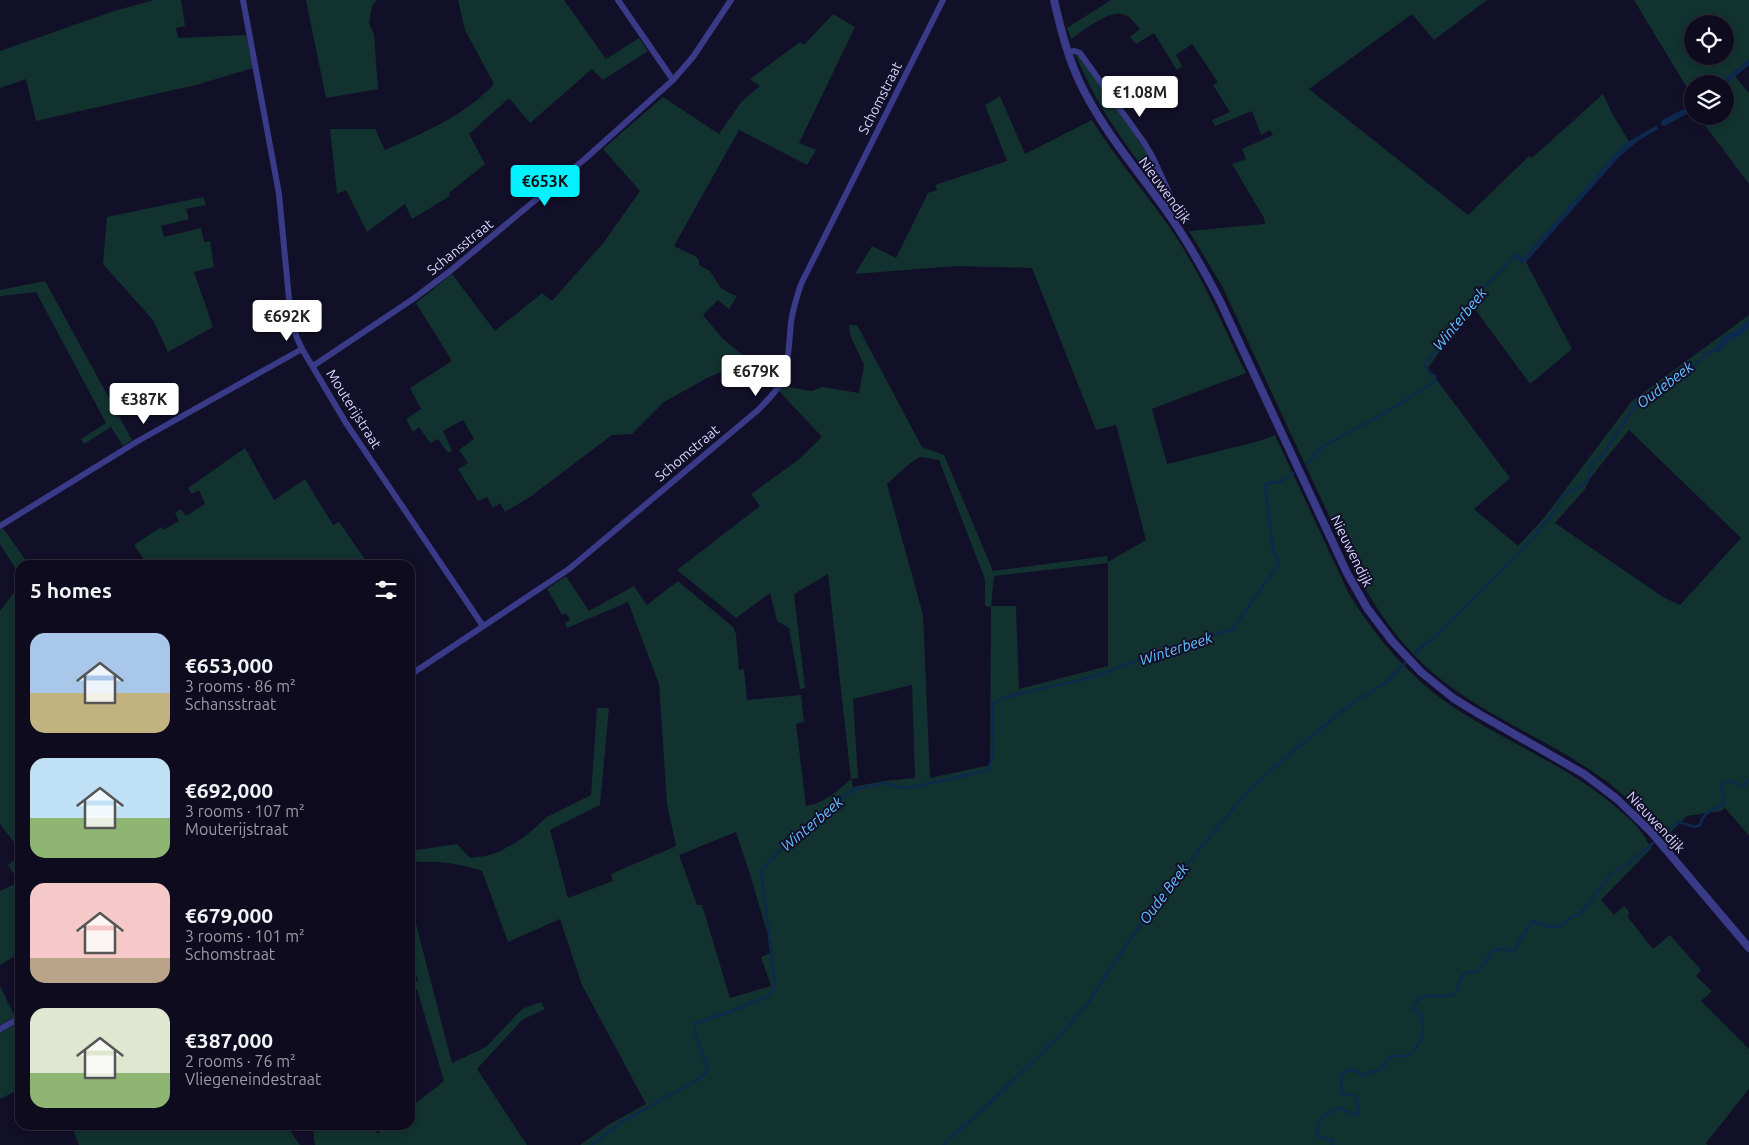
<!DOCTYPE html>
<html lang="en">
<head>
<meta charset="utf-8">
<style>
  body { margin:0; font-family:Ubuntu,sans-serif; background:#171427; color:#f1f3f6; height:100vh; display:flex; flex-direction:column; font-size:19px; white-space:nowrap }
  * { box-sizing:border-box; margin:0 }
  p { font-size:16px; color:#9b9ba4 }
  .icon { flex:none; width:28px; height:28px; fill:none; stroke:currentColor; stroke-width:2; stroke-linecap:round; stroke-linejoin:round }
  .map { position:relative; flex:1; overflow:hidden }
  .sheet { position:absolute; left:15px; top:560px; width:400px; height:570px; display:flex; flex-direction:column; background:#0e0b1e; border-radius:15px; box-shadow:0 2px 8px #0003,0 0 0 1px #2e2b3c }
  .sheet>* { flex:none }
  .controls { position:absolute; left:1684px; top:15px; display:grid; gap:10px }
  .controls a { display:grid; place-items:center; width:50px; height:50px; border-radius:50%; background:#0e0b1e; box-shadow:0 2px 8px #0003,0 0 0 1px #2e2b3c; font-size:25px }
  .price { position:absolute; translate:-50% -42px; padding:0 11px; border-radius:5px; background:#fff; color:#222; font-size:16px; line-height:32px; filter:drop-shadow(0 1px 2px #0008) }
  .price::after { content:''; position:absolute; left:50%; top:30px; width:15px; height:11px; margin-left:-8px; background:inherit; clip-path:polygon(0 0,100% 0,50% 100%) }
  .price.selected { background:#02f3ff; color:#111 }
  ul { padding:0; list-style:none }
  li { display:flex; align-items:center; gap:15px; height:125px; padding:0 15px }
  li span { display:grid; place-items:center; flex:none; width:140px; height:100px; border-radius:15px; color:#555 }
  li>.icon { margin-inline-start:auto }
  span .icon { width:60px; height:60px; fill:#fffc; stroke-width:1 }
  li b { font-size:21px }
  h2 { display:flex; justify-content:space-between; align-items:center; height:60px; padding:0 15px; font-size:21px }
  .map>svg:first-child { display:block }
  .green { fill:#12322f; fill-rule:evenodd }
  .water { fill:#0d294d }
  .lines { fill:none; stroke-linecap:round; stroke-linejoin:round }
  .stream { stroke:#0d294d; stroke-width:2.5 }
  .minor { stroke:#393a88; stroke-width:6 }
  .tertiary { stroke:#393a88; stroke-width:8 }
  .labels { text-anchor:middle; stroke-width:4; stroke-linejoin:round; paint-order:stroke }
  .street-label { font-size:14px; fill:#d8d6ff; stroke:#120f28 }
  .water-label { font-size:15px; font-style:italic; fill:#64bfff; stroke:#120f28 }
</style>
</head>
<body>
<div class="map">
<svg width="1749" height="1145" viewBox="0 0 1749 1145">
  <rect width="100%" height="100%" fill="#120f28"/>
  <g class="green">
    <path d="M154 0H181L185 26 176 28 178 38 246 35 253 68 196 85 36 121 26 79 0 88V51L114 11Z"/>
    <path d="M306 0H377L372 6 369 23 374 34 378 89 326 98Z"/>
    <path d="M458 0H564L606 59 639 38 648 51 603 80 592 69 530 123 509 98 469 134 485 164 449 193 450 196 412 219 405 204 367 232 346 190 337 194 330 129H375L385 150C423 133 466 115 494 84L465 30Z"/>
    <path d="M1111 0H1487L1434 40 1412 14 1309 89 1468 215 1529 156 1532 158 1603 94 1613 115 1630 143 1526 262 1572 349 1530 384 1472 305 1428 368 1510 478 1474 509 1518 546 1543 519 1632 401 1749 315V836L1725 808 1721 811 1687 816 1665 838C1644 815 1624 793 1599 776 1545 738 1482 715 1432 672 1397 642 1372 603 1351 563L1222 286 1189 231 1265 224 1264 218 1232 164 1246 159 1242 149 1273 135 1270 130 1261 135 1252 111 1215 126 1212 120 1230 112 1213 85 1218 82 1192 44 1176 55 1182 66 1177 70 1154 33 1136 44 1130 37 1140 29C1136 25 1131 17 1125 15 1110 8 1083 31 1071 39L1067 28ZM1629 430 1741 538 1680 605 1663 597 1555 523 1585 489 1591 477Z"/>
    <path d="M1634 0H1749V59L1732 73 1749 93V184L1698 116H1725V84H1692V96ZM1692 24H1725V56H1692Z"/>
    <path d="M833 14 855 27 799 143 816 150 807 165 739 130 674 246 695 256 699 260V265L710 271 721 288 729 293 737 296 729 309 718 300 703 315 722 338 749 360 709 377 664 402 632 434 612 435 530 497 505 512 500 503 493 508 487 497 478 501 458 469 468 463 459 450 474 439 463 420 443 431 452 450 448 453 438 439 430 443 419 427 413 432 406 419 421 409 410 388 452 361 416 303 452 274 495 331 542 293 552 301 604 242 640 191 603 149 663 97 719 134 742 101 760 86 750 79 800 42 804 45Z"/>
    <path d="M1076 55 1080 56 1148 154 1166 191 1164 195C1128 148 1098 110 1076 55Z"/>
    <path d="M1000 96 1025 154 1092 120C1115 157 1143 190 1168 225 1198 268 1219 316 1241 363L1246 373 1152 409 1167 464 1259 441 1275 435 1348 592C1373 634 1406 673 1446 702 1497 738 1557 760 1606 799 1618 809 1633 820 1642 833 1645 838 1648 843 1652 848L1601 900 1614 915 1624 906 1630 913 1627 916 1653 949 1670 935 1701 970 1696 976 1712 991 1701 1001 1749 1049V1089L1706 1143 1708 1145H580L608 1125 646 1104 582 985 560 919 508 942 482 871C456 862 437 861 410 862V851L457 844 470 858 486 856 499 852 523 838 547 817 591 795 597 708H609L600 805 550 830 568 898 613 881 611 874 676 846 667 804 659 684 628 602 567 628 565 623 570 620 566 613 562 615 547 589 566 576 589 611 634 586 647 605 678 581 733 627 736 634 739 670 744 669 747 700 801 695 804 722 796 724 806 806C825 803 837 791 851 779L828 574 794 594 805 688 800 689 789 628 777 621 770 593 736 618 677 570 760 506 751 494 797 461 822 437 779 391 782 386 812 391 822 387 859 393 864 365 850 335 849 325H857L922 447 944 455 993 571 1107 556 1108 562 1146 540 1116 425 1096 430 1032 268 956 266 855 274 872 246 896 258 928 193 937 190 935 185 1007 161 985 105ZM920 457 939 460 985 579V606L991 607 990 765 930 778 923 615 887 484 909 464ZM1108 563V666L1019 689 1016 606H991L994 576ZM912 685 915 778 884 781 853 787 851 779 858 778 853 699ZM736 832 749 871 773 952 761 957 771 986 730 998 702 905H697L679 855Z"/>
    <path d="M203 197 206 205 186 209 189 219 161 226 164 237 201 228 204 242 210 241 214 267 194 272 213 327 168 352 153 320 103 264 107 217Z"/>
    <path d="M45 281 132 440 123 446 111 427 84 444 81 439 106 423 36 292 0 296V290Z"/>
    <path d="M245 448 274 500 305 479 333 525 339 522 369 565H148L134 545 161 527 163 530 179 521 175 513 181 509 186 516 205 504 199 490 192 494 188 488Z"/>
    <path d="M3 528 29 565H20V575L0 544V530Z"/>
    <path d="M20 585V850L0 824V611Z"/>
    <path d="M20 855V953L0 965V891L19 882 8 865Z"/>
    <path d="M410 901 452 1063 486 1047 522 1009 541 1002 545 1009 522 1020 477 1069 527 1145H315L313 1129 319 1125H375L377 1134 388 1125H410V1108L444 1081 417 989 410 990V984L418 981 410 952Z"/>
    <path d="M0 986 15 1017 0 1025Z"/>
    <path d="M20 1022V1089L0 1099V1033Z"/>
    <path d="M71 1125H286L300 1145H79Z"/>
  </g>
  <g class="water">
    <path d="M1749 59V65L1725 85V84H1719Z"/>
    <path d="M1692 103V111L1665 126H1663L1661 124 1662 120 1688 107Z"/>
    <path d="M1657 125 1658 129 1638 141 1619 157 1526 262 1520 263 1514 255 1515 253 1522 257H1524L1619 150 1626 143Z"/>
    <path d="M1749 319V327L1740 336 1730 340 1719 352 1717 353 1713 349 1720 343 1723 337 1738 329Z"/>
  </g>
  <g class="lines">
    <g class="stream">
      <path d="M1306 465 1317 451 1326 445 1388 411 1434 382 1435 376 1429 373 1424 364 1452 332 1460 321 1469 303 1515 256"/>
      <path d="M1559 503C1568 484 1581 492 1588 479 1590 475 1590 468 1592 463L1602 456 1637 403 1647 402 1670 383 1676 376 1695 365 1706 354 1717 349"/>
      <path d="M1415 653C1440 633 1462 610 1485 587 1510 562 1536 536 1557 508"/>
      <path d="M1664 833 1679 822 1695 827 1700 825C1703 813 1712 809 1723 805L1724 795 1720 788 1724 781H1731L1743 787 1749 779"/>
      <path d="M592 1145 620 1123 699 1079 708 1070 695 1033V1023L727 1013 770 995 775 984 761 871 768 862 798 834 852 790 885 783 904 788 923 785 988 770 992 758 993 704 1001 698 1089 678 1173 648 1233 629 1279 563 1273 550 1265 484 1280 482 1293 473"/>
      <path d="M943 1145 990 1103 1065 1030 1089 1002 1109 970 1161 896 1247 792 1286 757 1351 704 1385 683 1405 663"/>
      <path d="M1333 1145 1332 1140 1317 1136C1316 1119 1324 1115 1337 1108L1357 1115 1359 1110 1356 1096 1341 1093 1342 1074 1350 1069 1363 1075 1383 1068 1389 1056H1409C1423 1041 1426 1035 1421 1014L1411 1008 1422 996H1450L1455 994 1463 974 1478 971 1494 950 1504 949 1513 952 1532 921 1549 926 1559 927 1570 918 1581 913 1612 873 1627 865 1653 843"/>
    </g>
    <g class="minor">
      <path d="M243 0 279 194 291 320 297 338 302 349 346 423 483 626"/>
      <path d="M618 0 673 80"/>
      <path d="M1067 52 1075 51 1080 53 1145 144 1153 158 1171 197 1170 201 1163 206"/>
      <path d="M313 366 413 299 449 272 586 158 673 80 693 57 731 0"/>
      <path d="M0 526 138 441 302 349"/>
      <path d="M410 675 569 569 758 410C765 403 773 395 779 386 789 367 789 343 791 322 793 309 797 296 801 284L943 0"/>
      <path d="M0 1029 20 1018"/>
    </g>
    <path class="tertiary" d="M1054 0C1061 30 1068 59 1082 87 1104 131 1135 167 1163 206 1185 237 1203 268 1220 301L1347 573 1367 608 1392 641 1421 672 1453 698 1479 714 1584 774 1617 799 1651 832 1749 948"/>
  </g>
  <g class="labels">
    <g class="street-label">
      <text transform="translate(880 98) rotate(-63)" y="5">Schomstraat</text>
      <text transform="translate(1165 190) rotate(54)" y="5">Nieuwendijk</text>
      <text transform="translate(460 247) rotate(-39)" y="5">Schansstraat</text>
      <text transform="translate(354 409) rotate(58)" y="5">Mouterijstraat</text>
      <text transform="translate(687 453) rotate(-40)" y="5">Schomstraat</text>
      <text transform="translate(1352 551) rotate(64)" y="5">Nieuwendijk</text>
      <text transform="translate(1656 822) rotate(47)" y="5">Nieuwendijk</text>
    </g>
    <g class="water-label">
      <text transform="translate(1460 319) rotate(-51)" y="5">Winterbeek</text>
      <text transform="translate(1665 385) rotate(-37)" y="5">Oudebeek</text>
      <text transform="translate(1176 649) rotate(-18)" y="5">Winterbeek</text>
      <text transform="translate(812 824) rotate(-40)" y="5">Winterbeek</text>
      <text transform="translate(1164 894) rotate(-53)" y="5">Oude Beek</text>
    </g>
  </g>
</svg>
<div class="controls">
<a><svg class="icon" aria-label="locate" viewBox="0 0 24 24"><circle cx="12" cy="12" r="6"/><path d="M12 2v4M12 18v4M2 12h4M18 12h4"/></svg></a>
<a><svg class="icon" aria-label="layers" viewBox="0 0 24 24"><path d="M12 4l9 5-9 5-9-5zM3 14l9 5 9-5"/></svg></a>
</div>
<b class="price" style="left:1140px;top:118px">€1.08M</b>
<b class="price selected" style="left:545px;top:207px">€653K</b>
<b class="price" style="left:287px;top:342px">€692K</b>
<b class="price" style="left:756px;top:397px">€679K</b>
<b class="price" style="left:144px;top:425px">€387K</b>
<section class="sheet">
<h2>5 homes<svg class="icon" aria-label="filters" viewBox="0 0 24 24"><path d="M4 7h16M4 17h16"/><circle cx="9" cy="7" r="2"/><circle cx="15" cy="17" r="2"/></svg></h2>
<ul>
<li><span style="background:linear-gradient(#a9c7e8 60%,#c2b280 0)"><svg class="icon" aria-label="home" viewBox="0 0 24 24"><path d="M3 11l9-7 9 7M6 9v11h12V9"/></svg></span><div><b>€653,000</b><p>3 rooms · 86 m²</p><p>Schansstraat</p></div></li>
<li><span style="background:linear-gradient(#bfe0f5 60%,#8fb573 0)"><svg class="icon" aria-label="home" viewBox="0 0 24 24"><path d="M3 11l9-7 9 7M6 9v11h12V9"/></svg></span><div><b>€692,000</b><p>3 rooms · 107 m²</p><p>Mouterijstraat</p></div></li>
<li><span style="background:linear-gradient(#f6c9c9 75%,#b9a48a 0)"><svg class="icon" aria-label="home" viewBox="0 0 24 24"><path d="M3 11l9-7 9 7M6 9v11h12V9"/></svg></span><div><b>€679,000</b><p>3 rooms · 101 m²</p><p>Schomstraat</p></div></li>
<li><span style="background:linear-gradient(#dfe7d0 65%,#8fb573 0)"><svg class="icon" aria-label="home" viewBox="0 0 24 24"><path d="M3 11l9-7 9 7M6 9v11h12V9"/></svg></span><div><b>€387,000</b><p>2 rooms · 76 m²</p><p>Vliegeneindestraat</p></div></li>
</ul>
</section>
</div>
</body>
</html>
